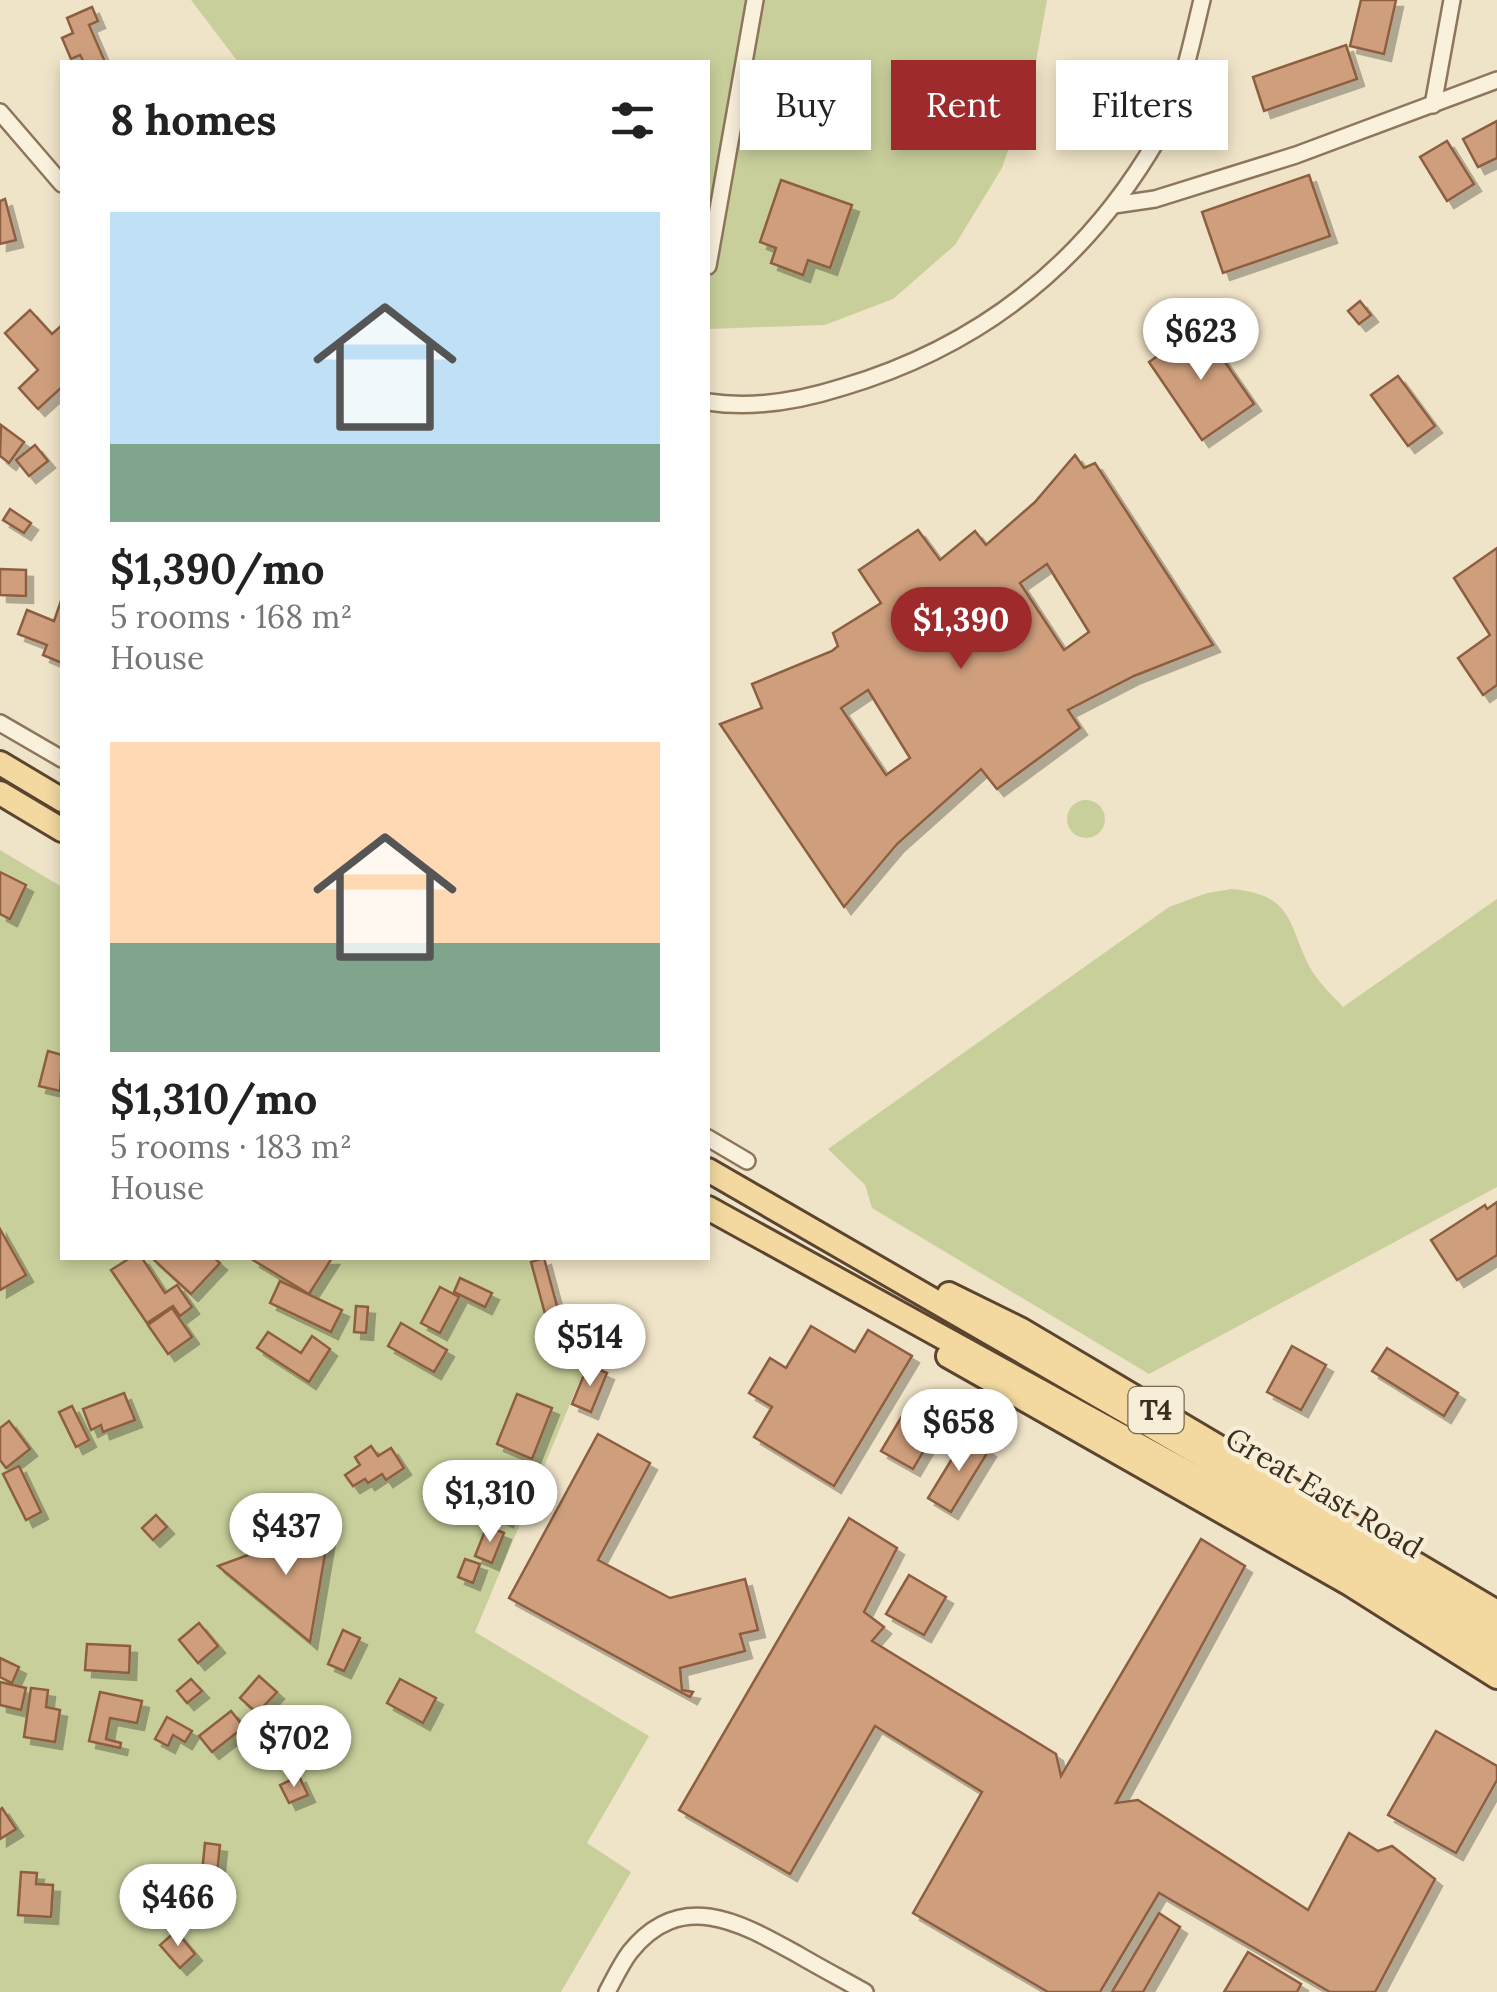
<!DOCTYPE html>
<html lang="en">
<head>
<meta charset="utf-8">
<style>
  body { margin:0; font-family:Lora,serif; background:#f6f6f6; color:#222; height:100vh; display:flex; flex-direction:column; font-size:38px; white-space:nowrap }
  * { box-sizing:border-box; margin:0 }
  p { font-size:32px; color:#767676 }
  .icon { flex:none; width:55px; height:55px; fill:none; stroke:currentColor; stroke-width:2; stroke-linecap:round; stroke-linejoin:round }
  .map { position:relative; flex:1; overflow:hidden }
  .drawer { position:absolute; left:60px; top:60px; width:650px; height:1200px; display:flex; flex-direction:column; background:#fff; border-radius:0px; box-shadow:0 5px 15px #0003 }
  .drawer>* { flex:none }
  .top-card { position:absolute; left:740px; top:60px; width:605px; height:90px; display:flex; gap:20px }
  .price { position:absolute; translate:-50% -85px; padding:0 22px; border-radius:35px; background:#fff; color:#222; font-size:32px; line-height:65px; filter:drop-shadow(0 2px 5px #0008) }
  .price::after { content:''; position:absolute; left:50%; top:60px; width:30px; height:22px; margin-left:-15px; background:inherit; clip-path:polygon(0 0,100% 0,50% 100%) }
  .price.active { background:#9e2a2b; color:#fff }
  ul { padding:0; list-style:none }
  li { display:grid; align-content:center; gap:20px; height:530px; padding:0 50px }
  li span { display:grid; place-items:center; height:310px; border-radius:0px; color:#555 }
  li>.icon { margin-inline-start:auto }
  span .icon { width:180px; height:180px; fill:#fffc; stroke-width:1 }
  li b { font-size:42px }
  h2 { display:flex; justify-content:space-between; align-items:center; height:120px; padding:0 50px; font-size:42px }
  .pill { padding:0 35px; border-radius:0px; background:#fff; box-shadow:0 5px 15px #0003; font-size:35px; line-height:90px }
  .pill.active { background:#9e2a2b; color:#fff }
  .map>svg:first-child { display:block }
  .green { fill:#c9cf9b }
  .building { fill:#cf9f7d; stroke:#8d5f41; stroke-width:2.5; fill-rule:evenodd; filter:url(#shadow) }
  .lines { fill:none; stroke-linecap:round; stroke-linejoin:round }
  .street-casing { stroke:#8d765c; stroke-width:20 }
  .primary-casing { stroke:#5b4430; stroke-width:28 }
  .street { stroke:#faf1dc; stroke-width:15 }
  .primary { stroke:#f3d9a0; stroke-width:22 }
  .labels { text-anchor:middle; stroke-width:9; stroke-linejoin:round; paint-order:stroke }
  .shield { fill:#f7eed8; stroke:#756857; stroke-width:2.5 }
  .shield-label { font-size:28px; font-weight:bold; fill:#3d2e20 }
  .street-label { font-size:30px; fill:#3d2e20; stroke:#f7eed8 }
</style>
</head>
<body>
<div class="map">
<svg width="1497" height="1992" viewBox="0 0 1497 1992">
  <defs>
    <filter id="shadow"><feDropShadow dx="7" dy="7" stdDeviation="0" flood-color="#0004"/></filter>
  </defs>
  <rect width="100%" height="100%" fill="#f0e4c8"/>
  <g class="green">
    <path d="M191 0H1047L1034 73 1002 168 955 245 893 299 825 325 708 329V62H238Z"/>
    <circle cx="1086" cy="819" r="19"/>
    <path d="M0 850 62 887V1258H545L569 1348 585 1368 475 1632 649 1736 587 1843 631 1872 561 1992H0Z"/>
    <path d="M1232 889C1297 895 1287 927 1312 971 1320 984 1333 996 1343 1007L1497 899V1187L1149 1374 872 1208 865 1185 828 1149 1169 907 1207 893Z"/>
  </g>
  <g class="building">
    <path d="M1361 0H1396L1384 54 1350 46Z"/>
    <path d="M92 7 98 21 89 25 105 62H84L80 55 71 59 62 38 73 33 67 18Z"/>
    <path d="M1346 45 1357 79 1264 111 1253 77Z"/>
    <path d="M1497 121V158L1478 167 1463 139Z"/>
    <path d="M1447 141 1474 184 1447 201 1420 157Z"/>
    <path d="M1309 175 1330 236 1223 273 1202 212Z"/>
    <path d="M781 180 852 205 830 268 808 260 803 275 771 263 776 248 760 242Z"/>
    <path d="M5 199 16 240 0 244V201Z"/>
    <path d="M1360 301 1371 315 1359 324 1348 311Z"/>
    <path d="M30 310 52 334 62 325V387L38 409 19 388 38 370 5 333Z"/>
    <path d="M1200 326 1254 404 1202 440 1149 362Z"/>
    <path d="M1398 376 1435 426 1408 446 1371 395Z"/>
    <path d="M1 425 24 442 9 463 0 456Z"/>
    <path d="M35 445 48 461 29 476 16 460Z"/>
    <path d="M1075 455 1084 468 1095 463 1213 645 1134 676 1068 710 1080 728 997 789 981 769 897 844 844 907 720 724 762 708 752 684 832 651 838 646 833 633 881 603 859 570 918 530 940 560 975 531 986 545 1035 502ZM1047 564 1089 632 1064 650 1020 583ZM868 690 910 758 886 775 841 708Z"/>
    <path d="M10 509 31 523 24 533 3 520Z"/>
    <path d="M1497 548V685L1483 695 1458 658 1490 635 1454 578Z"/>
    <path d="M0 569 26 570V596L0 595Z"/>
    <path d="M62 598V663L43 655 47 645 18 634 27 610 54 621Z"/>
    <path d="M0 872 26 885 10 919 0 914Z"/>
    <path d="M48 1051 62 1055 60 1091 39 1086Z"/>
    <path d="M1497 1202V1255L1457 1280 1431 1240 1485 1205 1487 1209Z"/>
    <path d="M0 1229 26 1275 0 1290Z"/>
    <path d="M130 1258H142L165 1293 177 1285 192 1307 180 1316 173 1306 147 1323 111 1270Z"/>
    <path d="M152 1258H214L220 1263 191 1294Z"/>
    <path d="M254 1258H332L309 1294 253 1260Z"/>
    <path d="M544 1258 564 1332 551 1336 531 1262Z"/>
    <path d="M460 1278 492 1293 485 1307 454 1292Z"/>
    <path d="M280 1281 342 1310 331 1332 270 1303Z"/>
    <path d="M440 1287 459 1297 440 1333 421 1323Z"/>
    <path d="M356 1306 368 1307 366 1333 354 1332Z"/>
    <path d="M172 1308 192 1337 168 1354 148 1325Z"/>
    <path d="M401 1323 447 1350 434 1372 388 1346Z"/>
    <path d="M811 1326 855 1352 868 1330 912 1356 834 1486 754 1437 772 1407 749 1393 770 1358 786 1368Z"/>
    <path d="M268 1332 301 1353 312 1336 330 1349 309 1382 257 1348Z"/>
    <path d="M1292 1346 1326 1365 1301 1410 1267 1392Z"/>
    <path d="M1387 1348 1458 1393 1444 1416 1372 1371Z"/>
    <path d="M588 1365 607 1373 591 1412 572 1404Z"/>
    <path d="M124 1393 135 1420 103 1432 101 1425 91 1430 83 1409Z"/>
    <path d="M517 1394 552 1408 532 1459 497 1444Z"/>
    <path d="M911 1401 942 1420 913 1469 881 1451Z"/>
    <path d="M72 1406 89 1440 76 1447 59 1412Z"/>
    <path d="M9 1421 30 1449 6 1468 0 1460V1428Z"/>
    <path d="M598 1434 650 1463 598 1560 670 1598 745 1579 758 1630 740 1634 745 1651 680 1668 682 1690 693 1692 690 1697 509 1598Z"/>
    <path d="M966 1436 989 1450 951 1512 928 1498Z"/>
    <path d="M371 1446 378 1456 391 1448 404 1468 386 1480 382 1474 368 1483 365 1479 353 1486 345 1475 360 1465 355 1457Z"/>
    <path d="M19 1466 41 1512 26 1520 3 1474Z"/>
    <path d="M488 1494 513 1505 506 1520 481 1509Z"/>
    <path d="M156 1515 167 1527 153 1540 142 1528Z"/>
    <path d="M849 1518 897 1548 864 1612 884 1627 872 1641 1056 1754 1061 1776 1201 1539 1245 1566 1116 1803 1138 1800 1308 1910 1349 1833 1378 1851 1392 1846 1435 1879 1375 1992H1330L1159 1893 1100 1992H1048L913 1913 982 1792 875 1726 790 1874 679 1810Z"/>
    <path d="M330 1525 310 1642 218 1566Z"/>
    <path d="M487 1526 504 1533 492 1563 475 1556Z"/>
    <path d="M465 1559 480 1564 473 1583 458 1577Z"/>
    <path d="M909 1575 946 1597 924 1635 886 1614Z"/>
    <path d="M199 1623 218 1646 198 1663 179 1640Z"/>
    <path d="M343 1630 360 1638 344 1671 328 1664Z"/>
    <path d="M87 1644 130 1646 129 1673 85 1670Z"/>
    <path d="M0 1658 19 1667 12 1683 0 1677Z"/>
    <path d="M259 1676 277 1692 257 1713 240 1698Z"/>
    <path d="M191 1679 202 1691 187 1703 177 1691Z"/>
    <path d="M400 1679 436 1698 423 1723 387 1703Z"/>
    <path d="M0 1682 26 1688 21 1710 0 1705Z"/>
    <path d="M31 1688 48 1690 46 1707 60 1710 55 1742 24 1737Z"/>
    <path d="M100 1692 142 1701 137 1723 110 1718 106 1739 121 1743 120 1748 89 1741Z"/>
    <path d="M231 1711 244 1727 212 1752 199 1736Z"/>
    <path d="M167 1717 192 1731 185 1742 173 1735 168 1746 155 1739Z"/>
    <path d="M1436 1731 1497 1766V1780L1456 1853 1388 1815Z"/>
    <path d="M299 1776 308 1795 289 1803 280 1785Z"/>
    <path d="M2 1808 16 1829 0 1839V1810Z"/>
    <path d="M205 1843 220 1845 217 1874 202 1872Z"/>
    <path d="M21 1872 37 1873 36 1884 53 1885 51 1917 18 1915Z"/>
    <path d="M1159 1913 1180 1927 1143 1992H1112Z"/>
    <path d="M176 1931 195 1954 180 1968 160 1945Z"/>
    <path d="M1248 1952 1301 1984 1297 1992H1224Z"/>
  </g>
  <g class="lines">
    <defs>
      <g id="street">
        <path d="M1433 105 1452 0"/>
        <path d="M0 112 62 184"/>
        <path d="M1114 205 1155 199 1296 155 1497 80"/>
        <path d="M708 266 755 0"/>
        <path d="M708 402C753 409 799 401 843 387 981 346 1085 264 1158 138 1181 97 1191 45 1202 0"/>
        <path d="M0 723 62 759"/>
        <path d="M708 1138 747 1161"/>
        <path d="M607 1992C614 1979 621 1964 630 1952 681 1888 741 1923 797 1954 819 1967 842 1979 865 1992"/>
      </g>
      <g id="primary">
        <path d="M0 763 62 800"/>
        <path d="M0 793 62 830"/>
        <path d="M708 1170 1324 1526 1497 1633"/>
        <path d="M708 1208 1314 1542 1497 1656"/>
        <path d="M949 1294 1020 1329 1497 1612"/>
        <path d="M948 1356 1348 1583 1497 1677"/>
      </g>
    </defs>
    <use href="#street" class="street-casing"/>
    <use href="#primary" class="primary-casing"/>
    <use href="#street" class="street"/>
    <use href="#primary" class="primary"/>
  </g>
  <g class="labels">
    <rect class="shield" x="1128.5" y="1387" width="55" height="46" rx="8"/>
    <g class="shield-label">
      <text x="1156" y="1420">T4</text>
    </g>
    <g class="street-label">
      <text transform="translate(1324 1493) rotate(31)" y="10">Great East Road</text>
    </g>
  </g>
</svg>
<b class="price" style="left:1201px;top:383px">$623</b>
<b class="price active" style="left:961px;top:672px">$1,390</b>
<b class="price" style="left:590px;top:1389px">$514</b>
<b class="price" style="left:959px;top:1474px">$658</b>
<b class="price" style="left:490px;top:1545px">$1,310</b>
<b class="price" style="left:286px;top:1578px">$437</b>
<b class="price" style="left:294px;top:1790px">$702</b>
<b class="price" style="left:178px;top:1949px">$466</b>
<div class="top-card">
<a class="pill">Buy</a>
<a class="pill active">Rent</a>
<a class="pill">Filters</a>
</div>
<section class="drawer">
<h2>8 homes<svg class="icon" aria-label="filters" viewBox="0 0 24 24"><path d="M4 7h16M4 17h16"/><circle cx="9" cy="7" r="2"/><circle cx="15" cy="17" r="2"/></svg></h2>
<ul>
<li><span style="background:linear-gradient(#bfe0f5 75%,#7fa58c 0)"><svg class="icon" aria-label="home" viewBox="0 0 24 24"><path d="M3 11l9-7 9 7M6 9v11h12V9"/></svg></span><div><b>$1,390/mo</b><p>5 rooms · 168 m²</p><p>House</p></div></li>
<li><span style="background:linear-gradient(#ffd9b3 65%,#7fa58c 0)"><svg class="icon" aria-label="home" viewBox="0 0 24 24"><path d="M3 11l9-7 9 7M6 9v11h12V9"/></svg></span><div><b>$1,310/mo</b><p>5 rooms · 183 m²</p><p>House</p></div></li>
</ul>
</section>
</div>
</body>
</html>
